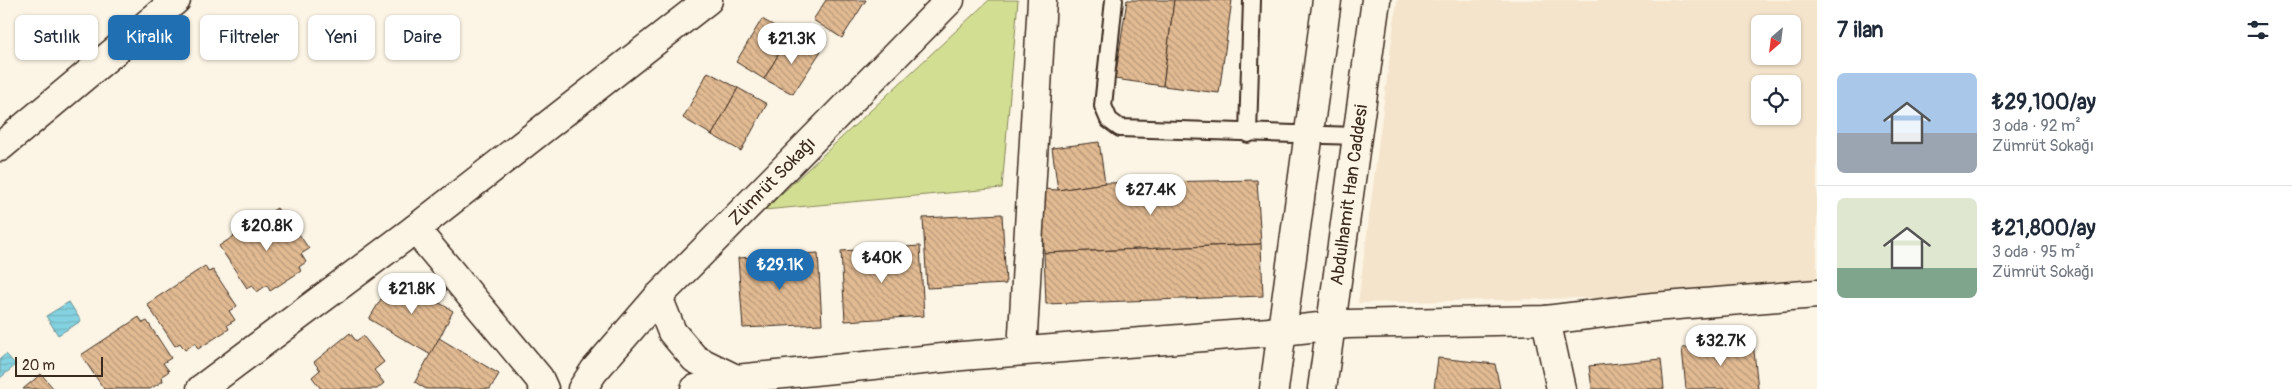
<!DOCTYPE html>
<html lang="tr">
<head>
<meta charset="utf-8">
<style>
  body { margin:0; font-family:Pangolin,sans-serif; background:#f6f6f7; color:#1f2937; height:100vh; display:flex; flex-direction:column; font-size:19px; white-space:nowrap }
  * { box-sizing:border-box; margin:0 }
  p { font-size:16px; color:#747a83 }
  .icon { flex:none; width:28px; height:28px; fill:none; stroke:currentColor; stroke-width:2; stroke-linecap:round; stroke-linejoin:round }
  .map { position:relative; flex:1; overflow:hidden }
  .side { display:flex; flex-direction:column; background:#fff; width:475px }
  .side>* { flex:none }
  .guide { position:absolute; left:15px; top:15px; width:475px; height:45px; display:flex; gap:10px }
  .needle { width:32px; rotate:208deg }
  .buttons { position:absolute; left:1751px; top:15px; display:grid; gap:10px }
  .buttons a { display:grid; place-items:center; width:50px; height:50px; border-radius:8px; background:#fff; box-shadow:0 1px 4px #0004; font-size:25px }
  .scale { position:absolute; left:15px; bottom:12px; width:88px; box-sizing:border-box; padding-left:5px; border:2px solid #3b2a1e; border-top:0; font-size:14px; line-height:18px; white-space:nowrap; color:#3b2a1e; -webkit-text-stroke:4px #fcf5e5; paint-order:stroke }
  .price { position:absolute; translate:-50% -42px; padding:0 11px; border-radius:18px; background:#fff; color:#222; font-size:16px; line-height:32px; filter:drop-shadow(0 1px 2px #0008) }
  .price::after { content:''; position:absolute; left:50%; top:30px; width:15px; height:11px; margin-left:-8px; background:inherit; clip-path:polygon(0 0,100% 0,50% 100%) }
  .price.selected { background:#1f6fb2; color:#fff }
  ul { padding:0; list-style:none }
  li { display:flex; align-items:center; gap:15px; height:125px; padding:0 20px }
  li+li { border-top:1px solid #e0e1e3 }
  li span { display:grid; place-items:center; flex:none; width:140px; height:100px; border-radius:8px; color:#555 }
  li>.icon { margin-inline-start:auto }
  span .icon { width:60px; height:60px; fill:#fffc; stroke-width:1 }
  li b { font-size:21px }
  h2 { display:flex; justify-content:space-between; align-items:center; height:60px; padding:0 20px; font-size:21px }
  .chip { padding:0 18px; border-radius:8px; background:#fff; box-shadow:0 1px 4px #0004; font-size:18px; line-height:45px }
  .chip.selected { background:#1f6fb2; color:#fff }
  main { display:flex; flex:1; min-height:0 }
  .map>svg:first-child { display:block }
  .built { fill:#f4e4cc; fill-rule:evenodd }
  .green { fill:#d2df93; stroke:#868458 }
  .water { fill:url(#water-rules); stroke:#678f93 }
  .building { fill:url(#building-back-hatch); stroke:#3b2a1e }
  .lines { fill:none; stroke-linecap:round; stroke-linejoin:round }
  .service-casing { stroke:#3b2a1e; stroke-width:20 }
  .minor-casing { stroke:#3b2a1e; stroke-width:31 }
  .tertiary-casing { stroke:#3b2a1e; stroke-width:31 }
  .secondary-casing { stroke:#3b2a1e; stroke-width:31 }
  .service { stroke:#fcf5e5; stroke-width:16 }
  .minor { stroke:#fcf5e5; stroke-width:28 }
  .tertiary { stroke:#fcf5e5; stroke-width:28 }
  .secondary { stroke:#fcf5e5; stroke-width:28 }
  .labels { text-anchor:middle; stroke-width:4; stroke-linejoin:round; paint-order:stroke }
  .street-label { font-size:18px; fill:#3b2a1e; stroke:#fcf5e5 }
</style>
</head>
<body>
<main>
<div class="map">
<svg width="1817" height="389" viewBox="0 0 1817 389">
  <defs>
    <pattern id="water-rules" width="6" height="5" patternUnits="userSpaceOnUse" patternTransform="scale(1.25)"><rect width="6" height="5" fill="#84d2e1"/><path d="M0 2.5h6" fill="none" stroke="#73b4c1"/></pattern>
    <pattern id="building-back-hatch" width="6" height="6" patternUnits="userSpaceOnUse" patternTransform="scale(1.25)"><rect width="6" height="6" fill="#e2bb93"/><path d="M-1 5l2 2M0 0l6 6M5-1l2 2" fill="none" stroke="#b89877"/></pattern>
  </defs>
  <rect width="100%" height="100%" fill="#fcf5e5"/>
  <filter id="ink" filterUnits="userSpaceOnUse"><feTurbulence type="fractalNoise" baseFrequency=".02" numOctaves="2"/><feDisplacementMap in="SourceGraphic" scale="10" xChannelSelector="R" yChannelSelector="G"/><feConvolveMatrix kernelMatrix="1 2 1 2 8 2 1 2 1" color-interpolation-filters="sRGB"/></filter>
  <g filter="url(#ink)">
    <path class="built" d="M1397 0H1817V293L1358 303ZM1760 24H1792V56H1760ZM1760 84H1792V116H1760Z"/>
    <path class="green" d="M989 0H1018L1002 188 764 210Z"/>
    <g class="water">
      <path d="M69 302 81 321 58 335 46 316Z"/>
      <path d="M6 354 16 365 0 378V359Z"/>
    </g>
    <g class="building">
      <path d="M826 0H866L842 38 813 20Z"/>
      <path d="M1127 0H1174L1163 86 1115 79Z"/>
      <path d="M1174 0H1232L1219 93 1163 86Z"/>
      <path d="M762 19 790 35 764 79 736 62Z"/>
      <path d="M790 35 821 51 793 94 764 79Z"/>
      <path d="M708 72 738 88 712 135 683 118Z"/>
      <path d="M738 88 767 104 741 151 712 135Z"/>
      <path d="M1099 142 1105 183 1058 190 1052 148Z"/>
      <path d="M1257 180 1261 244 1044 253 1042 189 1058 190 1105 183Z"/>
      <path d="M277 208 281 214 284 212 309 249 301 254 306 262 299 267 301 271 270 291 267 285 257 292 252 285 247 288 219 246Z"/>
      <path d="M1002 214 1006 284 927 288 923 218Z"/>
      <path d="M1261 244 1263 296 1046 304 1044 253Z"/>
      <path d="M920 246 924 316 845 321 841 251Z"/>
      <path d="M818 253 822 324 743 328 738 258Z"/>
      <path d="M205 266 208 272 213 270 237 306 229 311 235 320 227 325 229 329 198 349 195 343 185 350 180 343 175 346 147 304Z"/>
      <path d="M395 276 453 311 431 355 369 319Z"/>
      <path d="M139 317 143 323 147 321 171 358 163 363 169 371 162 376 163 381 150 389H104L81 355Z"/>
      <path d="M350 333 356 341 363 336 384 362 374 370 384 383 377 389H321L312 377 320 370 314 362Z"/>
      <path d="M439 338 499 374 490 389H426L415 382Z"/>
      <path d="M1753 342 1758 389H1686L1682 348Z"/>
      <path d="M1438 358 1495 364 1500 389H1434Z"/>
      <path d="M1661 359 1664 389H1592L1589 366Z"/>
      <path d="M41 374 54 389H23Z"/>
    </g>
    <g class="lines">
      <defs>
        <g id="service">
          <path d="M1114 0 1103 106 1109 120 1120 128 1356 136"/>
          <path d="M1248 134 1252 0"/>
        </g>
        <g id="minor">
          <path d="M0 147 176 0"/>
          <path d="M415 229 539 378 544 389"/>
          <path d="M658 297 672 332 695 359 736 379"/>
          <path d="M1546 320 1561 389"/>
          <path d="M1022 351 1042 0"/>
          <path d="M201 389 415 229 708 0"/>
          <path d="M695 389 736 379 962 356 1282 331 1347 324 1546 320 1653 307 1817 294"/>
        </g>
        <g id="tertiary">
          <path id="s1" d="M582 389 594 371 658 297 950 0"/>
        </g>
        <g id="secondary">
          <path d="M1274 389 1327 0"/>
          <path id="s2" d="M1322 389 1376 0"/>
        </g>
      </defs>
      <use href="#service" class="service-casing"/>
      <use href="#minor" class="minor-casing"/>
      <use href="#tertiary" class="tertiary-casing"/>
      <use href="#secondary" class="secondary-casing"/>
      <use href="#service" class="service"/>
      <use href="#minor" class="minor"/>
      <use href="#tertiary" class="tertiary"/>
      <use href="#secondary" class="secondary"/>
    </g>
  </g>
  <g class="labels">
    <g class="street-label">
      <text dy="6" stroke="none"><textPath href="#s1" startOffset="282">Zümrüt Sokağı</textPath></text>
      <text dy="6" stroke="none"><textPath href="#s2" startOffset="196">Abdulhamit Han Caddesi</textPath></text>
    </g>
  </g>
</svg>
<div class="buttons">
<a><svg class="needle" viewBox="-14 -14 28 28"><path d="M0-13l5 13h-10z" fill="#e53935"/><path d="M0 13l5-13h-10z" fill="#747a83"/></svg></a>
<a><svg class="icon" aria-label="locate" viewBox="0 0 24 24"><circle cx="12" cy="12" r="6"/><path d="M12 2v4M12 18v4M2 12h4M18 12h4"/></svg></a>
</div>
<div class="scale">20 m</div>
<b class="price" style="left:792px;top:65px">₺21.3K</b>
<b class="price" style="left:1151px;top:216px">₺27.4K</b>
<b class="price" style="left:267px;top:252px">₺20.8K</b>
<b class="price" style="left:882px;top:284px">₺40K</b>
<b class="price selected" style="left:780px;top:291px">₺29.1K</b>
<b class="price" style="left:412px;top:315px">₺21.8K</b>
<b class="price" style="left:1721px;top:367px">₺32.7K</b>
<div class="guide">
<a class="chip">Satılık</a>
<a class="chip selected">Kiralık</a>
<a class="chip">Filtreler</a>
<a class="chip">Yeni</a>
<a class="chip">Daire</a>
</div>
</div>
<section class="side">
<h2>7 ilan<svg class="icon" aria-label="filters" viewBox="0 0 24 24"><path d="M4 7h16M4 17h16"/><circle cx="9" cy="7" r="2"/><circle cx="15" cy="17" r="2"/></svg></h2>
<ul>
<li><span style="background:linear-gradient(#a9c7e8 60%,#9aa5b1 0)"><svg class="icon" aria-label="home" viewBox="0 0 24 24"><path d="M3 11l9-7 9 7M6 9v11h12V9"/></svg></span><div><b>₺29,100/ay</b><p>3 oda · 92 m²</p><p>Zümrüt Sokağı</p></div></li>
<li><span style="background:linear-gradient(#dfe7d0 70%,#7fa58c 0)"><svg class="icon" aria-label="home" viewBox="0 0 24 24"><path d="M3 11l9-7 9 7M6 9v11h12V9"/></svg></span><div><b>₺21,800/ay</b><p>3 oda · 95 m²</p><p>Zümrüt Sokağı</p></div></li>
</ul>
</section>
</main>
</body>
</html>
